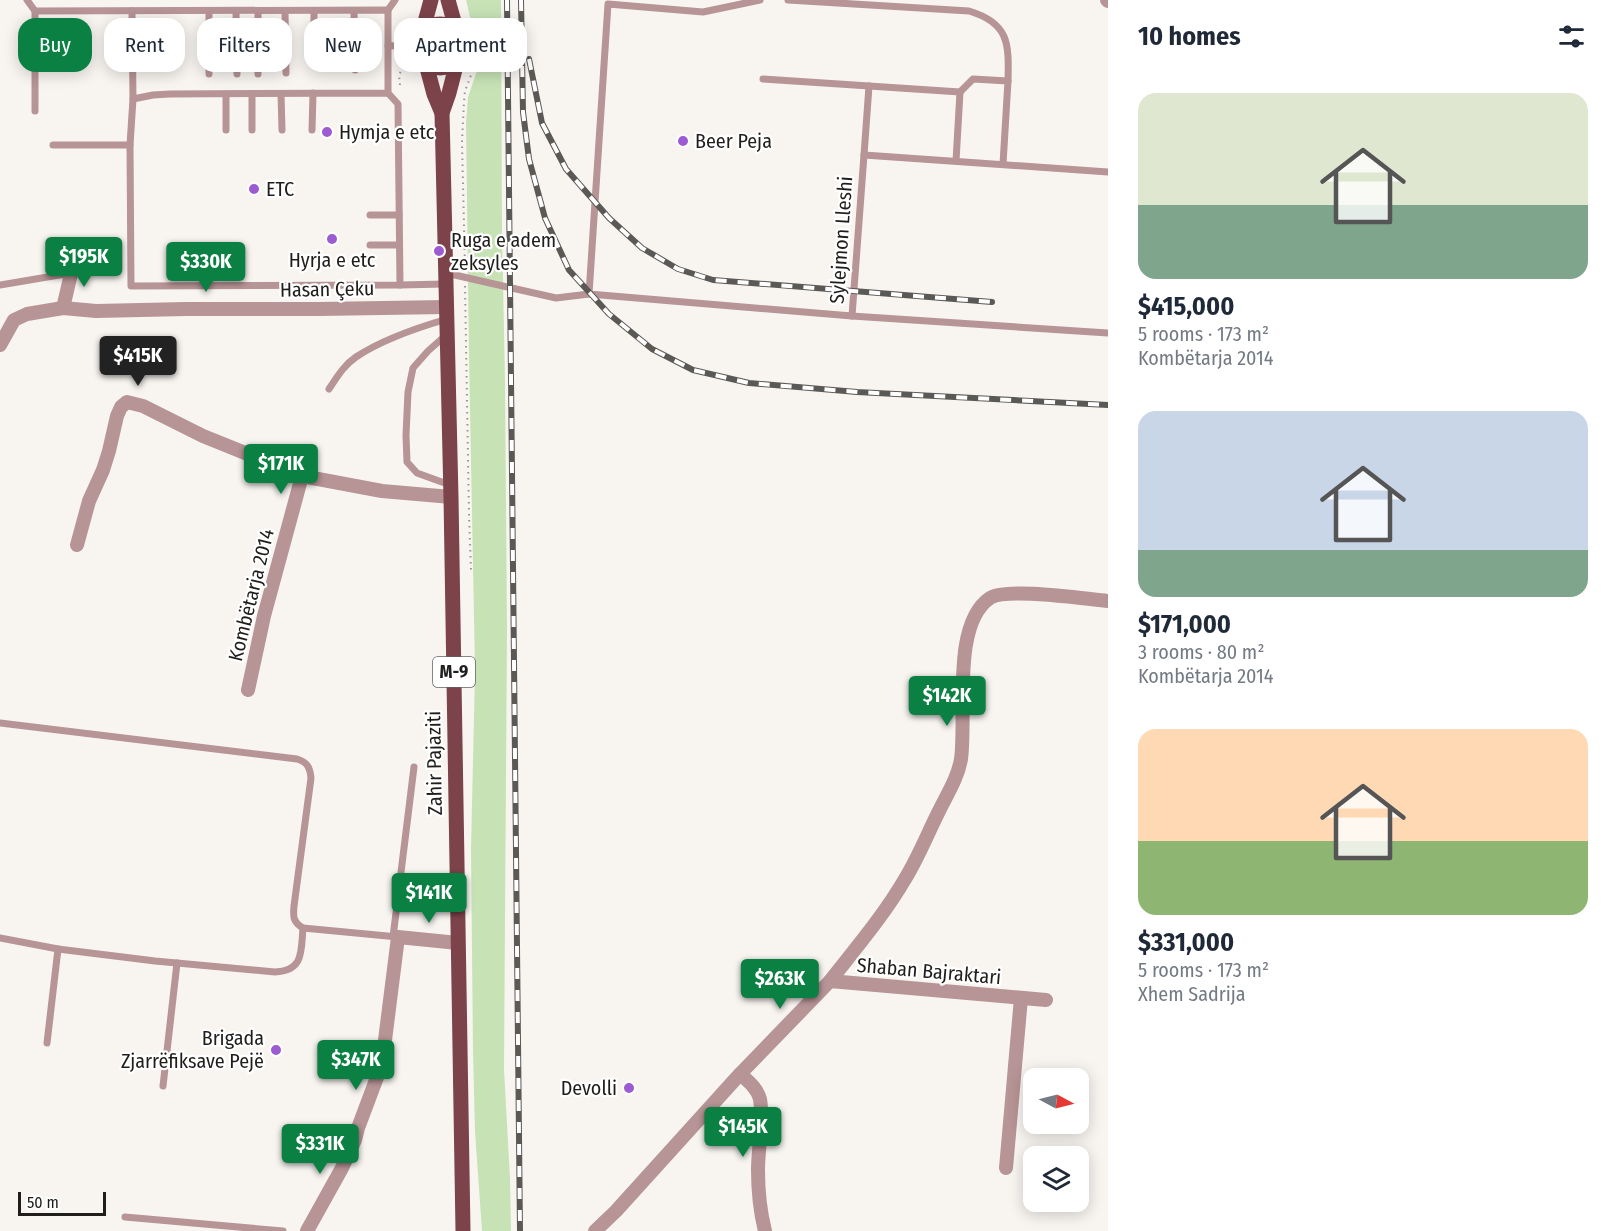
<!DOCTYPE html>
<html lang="en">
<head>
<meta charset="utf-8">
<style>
  body { margin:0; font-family:"Fira Sans Condensed",sans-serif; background:#f6f6f7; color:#1f2937; height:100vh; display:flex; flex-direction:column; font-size:22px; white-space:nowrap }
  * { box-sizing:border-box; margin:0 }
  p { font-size:20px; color:#747a83 }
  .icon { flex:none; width:33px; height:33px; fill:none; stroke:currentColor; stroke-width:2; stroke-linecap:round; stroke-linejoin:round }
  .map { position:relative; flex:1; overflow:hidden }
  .side { display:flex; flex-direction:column; background:#fff; width:510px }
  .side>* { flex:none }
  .top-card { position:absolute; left:18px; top:18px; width:570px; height:54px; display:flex; gap:12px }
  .needle { width:39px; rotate:97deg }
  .controls { position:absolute; left:1023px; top:1068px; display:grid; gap:12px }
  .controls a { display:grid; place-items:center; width:66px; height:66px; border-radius:12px; background:#fff; box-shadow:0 3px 15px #0003; font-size:30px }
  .scale { position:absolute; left:18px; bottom:15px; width:88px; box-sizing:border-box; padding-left:6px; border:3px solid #1f1e1c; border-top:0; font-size:16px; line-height:21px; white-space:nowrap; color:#1f1e1c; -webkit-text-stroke:4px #fff; paint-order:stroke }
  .price { position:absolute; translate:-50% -51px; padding:0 14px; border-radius:6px; background:#0b8043; color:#fff; font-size:20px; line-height:39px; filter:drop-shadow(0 2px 3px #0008) }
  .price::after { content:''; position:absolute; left:50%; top:36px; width:18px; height:14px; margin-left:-9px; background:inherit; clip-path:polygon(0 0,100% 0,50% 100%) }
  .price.selected { background:#222; color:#fff }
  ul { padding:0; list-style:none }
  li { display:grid; align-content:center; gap:12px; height:318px; padding:0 30px }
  li span { display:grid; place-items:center; height:186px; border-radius:18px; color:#555 }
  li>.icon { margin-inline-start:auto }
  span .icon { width:108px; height:108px; fill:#fffc; stroke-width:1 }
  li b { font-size:26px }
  h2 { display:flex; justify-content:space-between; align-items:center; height:72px; padding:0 30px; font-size:26px }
  .pill { padding:0 21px; border-radius:18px; background:#fff; box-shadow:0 3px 15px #0003; font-size:21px; line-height:54px }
  .pill.selected { background:#0b8043; color:#fff }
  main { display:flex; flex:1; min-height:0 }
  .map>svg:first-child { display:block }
  .green { fill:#c7e3b5 }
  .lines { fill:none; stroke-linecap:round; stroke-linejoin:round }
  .path { stroke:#989592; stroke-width:2; stroke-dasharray:1.5 4.5; stroke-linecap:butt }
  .service { stroke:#b79496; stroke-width:7 }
  .minor { stroke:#b79496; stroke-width:14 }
  .primary { stroke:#7d434a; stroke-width:15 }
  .rail-casing { stroke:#5b5956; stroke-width:6 }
  .rail { stroke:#fff; stroke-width:4; stroke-dasharray:11; stroke-linecap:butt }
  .poi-dot { fill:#9d5bd1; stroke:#fff; stroke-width:2 }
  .labels { text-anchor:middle; stroke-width:4.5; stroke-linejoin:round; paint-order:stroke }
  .shield { fill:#fff; stroke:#626260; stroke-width:1.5 }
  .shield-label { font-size:18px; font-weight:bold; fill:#1f1e1c }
  .poi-label { font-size:20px; fill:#1f1e1c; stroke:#fff; text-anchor:start }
  .street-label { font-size:20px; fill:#1f1e1c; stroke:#fff }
</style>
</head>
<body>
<main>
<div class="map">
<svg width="1108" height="1231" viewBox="0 0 1108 1231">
  <rect width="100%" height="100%" fill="#f8f5f1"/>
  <g class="green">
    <path d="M466 0H501L502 231 505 379 507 629 504 1069 510 1178 511 1231H482L475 1132 473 1052 471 849 475 671 469 356 466 122 468 97 484 50 481 36 470 17Z"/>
    <circle cx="440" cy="46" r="13"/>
  </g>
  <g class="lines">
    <g class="path">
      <path d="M400 28 408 33 410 32"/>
      <path d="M400 85 399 75 402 69H410L413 72"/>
      <path d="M465 268 462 142 464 102 465 91 473 70 478 53 477 45 471 32"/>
      <path d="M465 286 469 515 471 570"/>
    </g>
    <g class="service">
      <path d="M27 0 35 11 388 10V93L170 94 153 95 133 99 130 145 131 286 400 285 398 104 388 93"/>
      <path d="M760 0 703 12 608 4 589 294 852 316"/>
      <path d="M788 0 969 11C1009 23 1009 43 1008 81"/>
      <path d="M388 10 395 0"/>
      <path d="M35 11V111"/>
      <path d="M132 11 133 99"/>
      <path d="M209 11V74"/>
      <path d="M236 11 237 74"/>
      <path d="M258 11V74"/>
      <path d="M285 11 286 73"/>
      <path d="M314 11V63"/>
      <path d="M354 11 355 70"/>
      <path d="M388 46 418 45"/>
      <path d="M763 79 960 92 973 79 1008 81 1003 164"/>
      <path d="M252 94V130"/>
      <path d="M281 94 282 130"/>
      <path d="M226 130V94"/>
      <path d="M312 130 313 93"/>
      <path d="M53 145H130"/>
      <path d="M864 155 869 86"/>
      <path d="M956 161 960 92"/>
      <path d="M1108 172 864 155 852 316 1108 333"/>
      <path d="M370 215H399"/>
      <path d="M370 245H399"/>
      <path d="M446 273 556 298 589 294"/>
      <path d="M0 285 71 273"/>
      <path d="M400 285 445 284"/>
      <path d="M445 336 428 351 413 368 408 392 406 435 407 462 417 473 450 485"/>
      <path d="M329 389C337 377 344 365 356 357 383 339 416 328 447 319"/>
      <path d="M0 723 297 759C307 762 310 767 311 778L294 906C293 917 293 922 303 928L398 937"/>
      <path d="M393 937 414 767"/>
      <path d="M0 938 58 949 155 961 275 972C304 971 301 951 303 928"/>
      <path d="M47 1043 58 949"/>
      <path d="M163 1086 177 963"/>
      <path d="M125 1217 283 1231"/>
    </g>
    <g class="minor">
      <path d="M1107 0 1108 1"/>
      <path d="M63 308 74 261"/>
      <path d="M0 345 14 320 27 314 63 308 96 311 186 309H319L446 307"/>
      <path d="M77 545 89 501 103 470 109 451 117 416 121 407 127 402 143 406 203 436 302 476"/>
      <path d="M248 690 264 616 302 476 382 491 451 497"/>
      <path d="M830 981C856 948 884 915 905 879 918 858 927 835 938 813 946 796 958 778 961 759 967 717 951 624 990 598 1007 587 1085 599 1108 601"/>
      <path d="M740 1074C748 1081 757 1088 760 1099 764 1123 758 1147 758 1170 758 1191 760 1211 765 1231"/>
      <path d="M1006 1168 1021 998"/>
      <path d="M307 1231 342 1168 355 1140 358 1128 382 1064 398 937 458 943"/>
      <path d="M595 1231 616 1211 740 1074 830 981 1046 1000"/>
    </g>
    <g class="primary">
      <path d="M448 0 457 32"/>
      <circle cx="440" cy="46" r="22"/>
      <path d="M422 33 431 0"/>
      <path d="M457 62 449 93 442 113 451 497 463 1231"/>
      <path d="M426 64 434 94 442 113"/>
    </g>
    <defs>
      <g id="rail">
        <path d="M507 0 520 1231"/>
        <path d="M521 0 523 112 529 159 545 218 569 270 609 314 652 349 693 370 749 383 857 392 1108 405"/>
        <path d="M529 59 542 123 566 169 609 218 642 248 678 269 713 280 992 302"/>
      </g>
    </defs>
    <use href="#rail" class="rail-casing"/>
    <use href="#rail" class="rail"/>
  </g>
  <g class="poi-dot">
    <circle cx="327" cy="132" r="6"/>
    <circle cx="683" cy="141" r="6"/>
    <circle cx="254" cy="189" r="6"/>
    <circle cx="332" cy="239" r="6"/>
    <circle cx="439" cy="251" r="6"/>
    <circle cx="276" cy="1050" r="6"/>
    <circle cx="629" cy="1088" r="6"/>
  </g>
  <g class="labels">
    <rect class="shield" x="433" y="657" width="42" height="30" rx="4.5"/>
    <g class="shield-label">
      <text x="454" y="678">M-9</text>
    </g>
    <g class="poi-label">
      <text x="339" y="139">Hymja e etc</text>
      <text x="695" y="148">Beer Peja</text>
      <text x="266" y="196">ETC</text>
      <text x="451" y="247">Ruga e adem<tspan x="451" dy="23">zeksyles</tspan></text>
      <text x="332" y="267" text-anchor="middle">Hyrja e etc</text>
      <text x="264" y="1045" text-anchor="end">Brigada<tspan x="264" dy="23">Zjarrëfiksave Pejë</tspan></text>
      <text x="617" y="1095" text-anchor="end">Devolli</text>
    </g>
    <g class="street-label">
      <text transform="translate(841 240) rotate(-86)" y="7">Sylejmon Lleshi</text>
      <text transform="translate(327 289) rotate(-1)" y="7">Hasan Çeku</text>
      <text transform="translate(251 595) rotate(-76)" y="7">Kombëtarja 2014</text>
      <text transform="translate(434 763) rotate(-91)" y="7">Zahir Pajaziti</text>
      <text transform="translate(929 971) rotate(5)" y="7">Shaban Bajraktari</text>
    </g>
  </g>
</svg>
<div class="controls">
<a><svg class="needle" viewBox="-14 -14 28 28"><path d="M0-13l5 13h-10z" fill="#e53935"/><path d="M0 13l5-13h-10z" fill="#747a83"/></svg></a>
<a><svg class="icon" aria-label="layers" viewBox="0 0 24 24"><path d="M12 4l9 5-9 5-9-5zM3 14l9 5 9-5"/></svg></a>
</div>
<div class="scale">50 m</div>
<b class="price" style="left:84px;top:288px">$195K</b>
<b class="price" style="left:206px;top:293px">$330K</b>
<b class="price selected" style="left:138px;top:387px">$415K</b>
<b class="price" style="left:281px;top:495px">$171K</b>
<b class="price" style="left:947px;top:727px">$142K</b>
<b class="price" style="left:429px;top:924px">$141K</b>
<b class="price" style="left:780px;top:1010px">$263K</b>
<b class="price" style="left:356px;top:1091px">$347K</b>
<b class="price" style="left:743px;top:1158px">$145K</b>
<b class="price" style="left:320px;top:1175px">$331K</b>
<div class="top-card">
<a class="pill selected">Buy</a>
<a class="pill">Rent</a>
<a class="pill">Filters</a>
<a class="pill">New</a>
<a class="pill">Apartment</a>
</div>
</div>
<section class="side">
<h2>10 homes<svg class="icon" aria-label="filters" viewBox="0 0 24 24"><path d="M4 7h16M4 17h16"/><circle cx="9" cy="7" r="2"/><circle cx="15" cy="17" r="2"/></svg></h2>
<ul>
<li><span style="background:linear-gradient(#dfe7d0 60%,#7fa58c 0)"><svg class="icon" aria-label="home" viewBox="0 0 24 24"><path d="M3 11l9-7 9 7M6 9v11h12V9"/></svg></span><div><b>$415,000</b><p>5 rooms · 173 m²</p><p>Kombëtarja 2014</p></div></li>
<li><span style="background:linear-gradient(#c9d6e8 75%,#7fa58c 0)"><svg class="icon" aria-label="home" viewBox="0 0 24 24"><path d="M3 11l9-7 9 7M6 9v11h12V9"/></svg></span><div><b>$171,000</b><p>3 rooms · 80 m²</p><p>Kombëtarja 2014</p></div></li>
<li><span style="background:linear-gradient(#ffd9b3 60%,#8fb573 0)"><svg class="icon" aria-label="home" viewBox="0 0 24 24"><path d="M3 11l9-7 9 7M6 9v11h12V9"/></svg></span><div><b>$331,000</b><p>5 rooms · 173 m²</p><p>Xhem Sadrija</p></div></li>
</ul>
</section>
</main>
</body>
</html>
